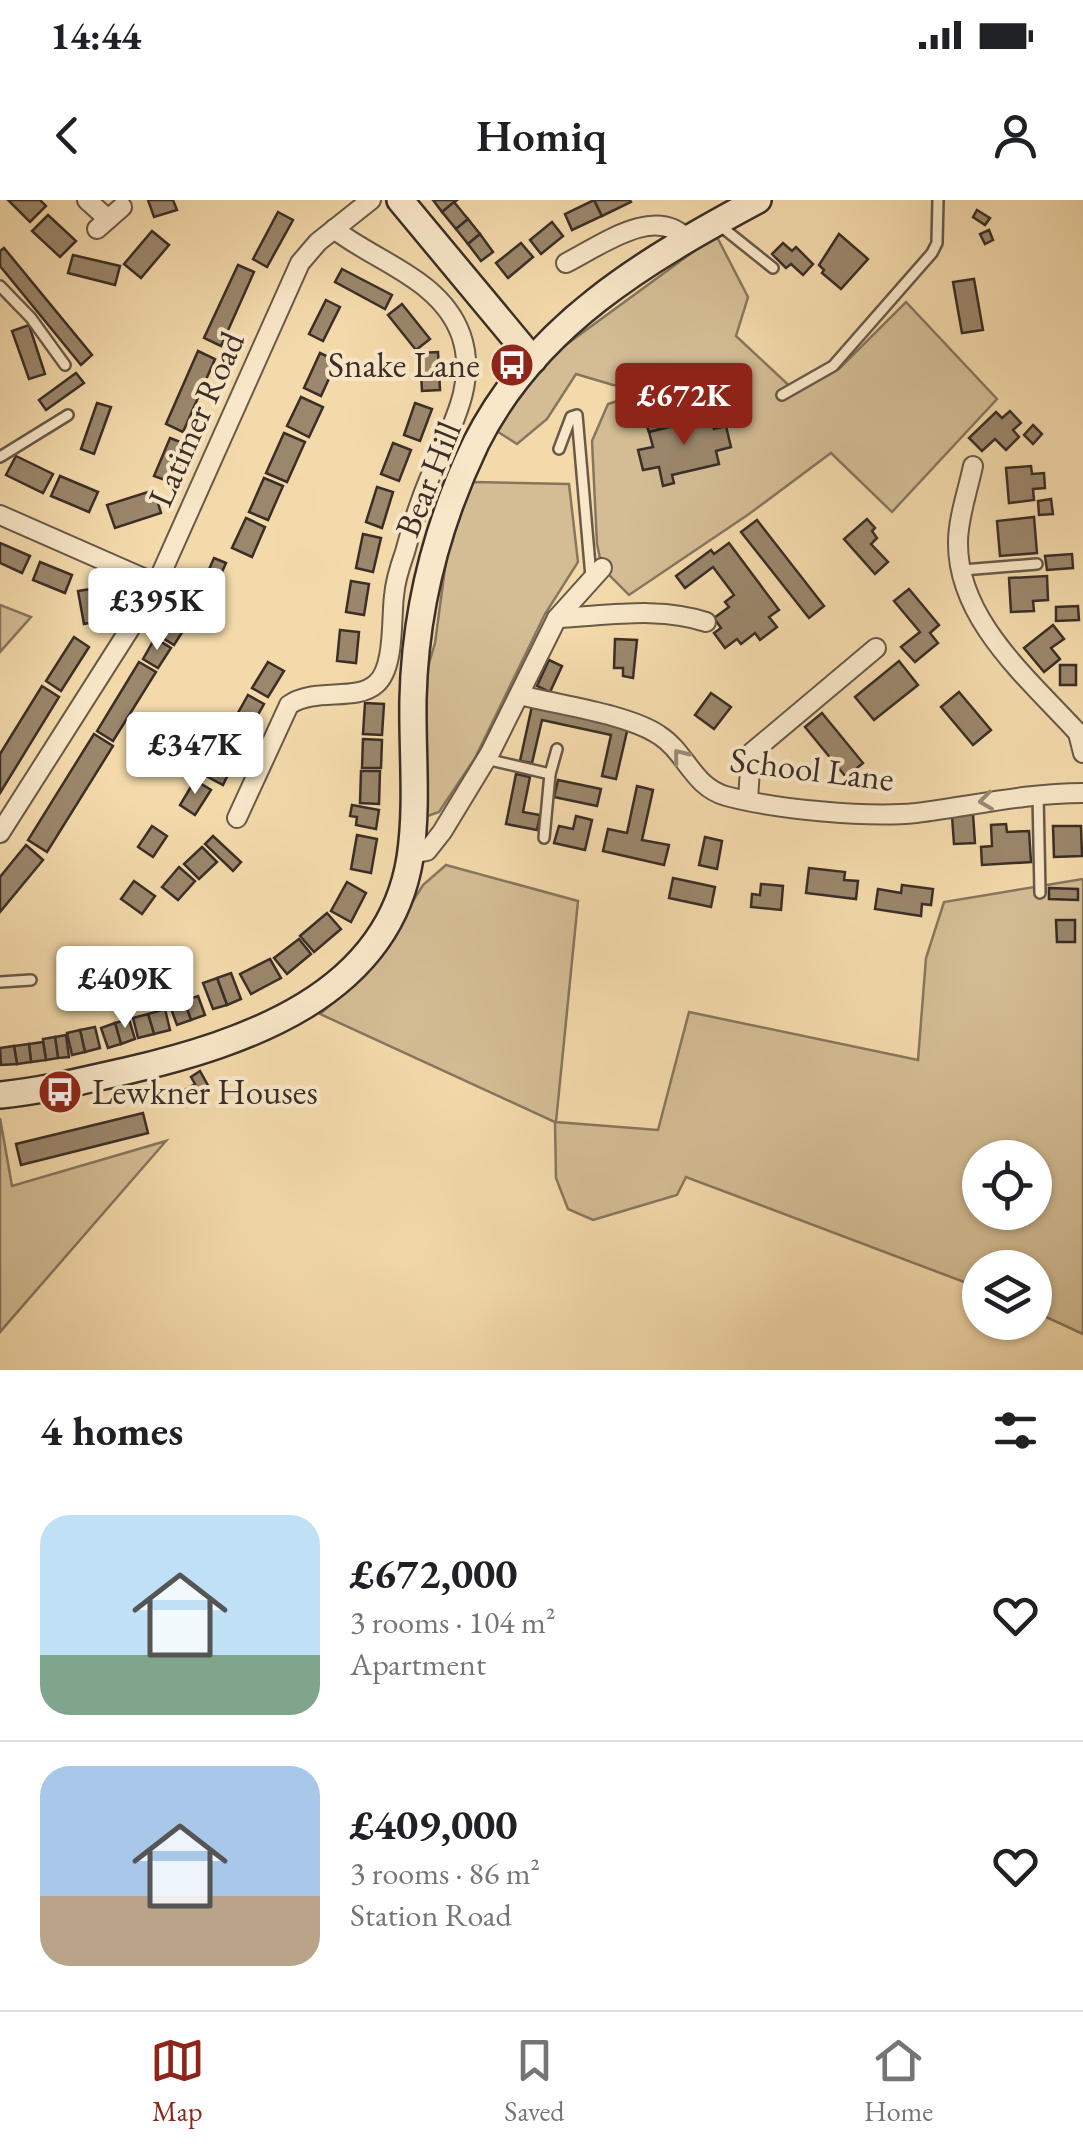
<!DOCTYPE html>
<html lang="en">
<head>
<meta charset="utf-8">
<style>
  body { margin:0; font-family:"EB Garamond",serif; background:#f6f6f6; color:#202124; height:100vh; display:flex; flex-direction:column; font-size:38px; white-space:nowrap }
  * { box-sizing:border-box; margin:0 }
  p { font-size:32px; color:#757577 }
  .icon { flex:none; width:55px; height:55px; fill:none; stroke:currentColor; stroke-width:2; stroke-linecap:round; stroke-linejoin:round }
  .map { position:relative; height:1170px; overflow:hidden }
  .details { display:flex; flex-direction:column; background:#fff; flex:1 }
  .details>* { flex:none }
  .fabs { position:absolute; left:962px; top:940px; display:grid; gap:20px }
  .fabs a { display:grid; place-items:center; width:90px; height:90px; border-radius:50%; background:#fff; box-shadow:0 2px 8px #0004; font-size:50px }
  .price { position:absolute; translate:-50% -85px; padding:0 22px; border-radius:10px; background:#fff; color:#222; font-size:32px; line-height:65px; filter:drop-shadow(0 2px 5px #0008) }
  .price::after { content:''; position:absolute; left:50%; top:60px; width:30px; height:22px; margin-left:-15px; background:inherit; clip-path:polygon(0 0,100% 0,50% 100%) }
  .price.active { background:#8f2418; color:#fff }
  ul { padding:0; list-style:none }
  li { display:flex; align-items:center; gap:30px; height:250px; padding:0 40px }
  li+li { border-top:2px solid #e0e0e0 }
  li span { display:grid; place-items:center; flex:none; width:280px; height:200px; border-radius:30px; color:#555 }
  li>.icon { margin-inline-start:auto }
  span .icon { width:120px; height:120px; fill:#fffc; stroke-width:1 }
  li b { font-size:42px }
  h2 { display:flex; justify-content:space-between; align-items:center; height:120px; padding:0 40px; font-size:42px }
  .status { display:flex; justify-content:space-between; align-items:center; height:70px; padding:0 50px; background:#fff; direction:ltr }
  .status svg { height:28px; fill:currentColor }
  header { display:flex; justify-content:space-between; align-items:center; height:130px; padding:0 40px; background:#fff; font-size:45px; font-weight:600 }
  .menu { display:flex; justify-content:space-around; align-items:center; height:140px; border-top:2px solid #e0e0e0; background:#fff; font-size:28px; color:#757577 }
  .menu a { display:grid; justify-items:center; gap:5px }
  .menu .active { color:#8f2418 }
  .map>svg:first-child { display:block }
  .green { fill:#d4bd95; stroke:#87765e; stroke-width:2.5; fill-rule:evenodd }
  .building { fill:#9b876c; stroke:#3a2e27; stroke-width:2.5 }
  .lines { fill:none; stroke-linecap:round; stroke-linejoin:round }
  .lane-casing { stroke:#685948; stroke-width:14 }
  .street-casing { stroke:#685948; stroke-width:22 }
  .secondary-casing { stroke:#3a2e27; stroke-width:30 }
  .lane { stroke:#f8e7c8; stroke-width:9 }
  .street { stroke:#f8e7c8; stroke-width:18 }
  .secondary { stroke:#f8e7c8; stroke-width:25 }
  .oneway { stroke:#998a78 }
  .labels { text-anchor:middle; stroke-width:8; stroke-linejoin:round; paint-order:stroke }
  .poi-label { font-size:35px; fill:#3a2e27; stroke:#f8e7c8; text-anchor:end }
  .street-label { font-size:35px; fill:#3a2e27; stroke:#f8e7c8 }
</style>
</head>
<body>
<div class="status"><b>14:44</b><svg viewBox="0 0 49 12"><path d="M0 12V9h3v3zM5 12V6h3v6zM10 12V3h3v9zM15 12V0h3v12zM26 1h20v11H26zM47 4h2v5h-2z"/></svg></div>
<header><svg class="icon" aria-label="back" viewBox="0 0 24 24"><path d="M15 5l-7 7 7 7"/></svg>Homiq<svg class="icon" aria-label="person" viewBox="0 0 24 24"><circle cx="12" cy="8" r="4"/><path d="M4 21q1-7 8-7t8 7"/></svg></header>
<div class="map">
<svg width="1083" height="1170" viewBox="0 0 1083 1170">
  <rect width="100%" height="100%" fill="#f4daab"/>
  <filter id="stains"><feTurbulence type="fractalNoise" baseFrequency=".002" numOctaves="4"/><feColorMatrix values="0 0 0 0 .2 0 0 0 0 .09 0 0 0 0 .02 0 0 0 .5 -.17"/></filter>
  <radialGradient id="worn" r=".72"><stop offset=".6" stop-color="#630" stop-opacity="0"/><stop offset="1" stop-color="#630" stop-opacity=".3"/></radialGradient>
  <g class="green">
    <path d="M716 35 748 97 736 136 795 191 839 169 906 102 997 199 892 312 831 253 749 314 629 395 602 368 597 344 592 241 608 204 659 187 613 185 576 174 547 219 517 244 495 230 552 155Z"/>
    <path d="M473 282 569 284 578 362 545 414 475 558 439 612 425 617 427 470 435 443 448 346Z"/>
    <path d="M0 405 31 417 0 452Z"/>
    <path d="M446 665 578 701 556 922 658 930 689 812 918 860 926 758 944 702 1083 679V1134L1035 1112V1068H980V1088L686 977 677 995 593 1020 568 1009 556 978 555 922 320 814 369 771 423 685ZM980 958H1035V1012H980Z"/>
    <path d="M0 918 12 986 166 941 0 1132Z"/>
  </g>
  <g class="building">
    <path d="M8 0H40L46 6 30 22Z"/>
    <path d="M148 0H173L177 10 154 17Z"/>
    <path d="M433 0H457L442 12Z"/>
    <path d="M594 0 602 16 572 30 565 14Z"/>
    <path d="M594 0H630L631 2 602 16Z"/>
    <path d="M454 2 468 19 456 29 442 12Z"/>
    <path d="M977 10 990 18 985 25 973 17Z"/>
    <path d="M278 12 293 20 267 67 253 59Z"/>
    <path d="M48 15 76 41 60 57 32 31Z"/>
    <path d="M468 19 480 34 468 44 456 29Z"/>
    <path d="M552 22 563 36 541 54 530 40Z"/>
    <path d="M989 30 993 40 985 44 980 34Z"/>
    <path d="M152 31 169 45 141 78 124 64Z"/>
    <path d="M480 34 493 52 481 61 468 44Z"/>
    <path d="M839 34 868 59 841 89 822 73 824 70 819 65Z"/>
    <path d="M521 43 533 57 508 78 496 63Z"/>
    <path d="M783 43 792 51 796 47 813 64 803 75 791 64 786 68 772 54Z"/>
    <path d="M4 48 92 155 81 165 0 66V51Z"/>
    <path d="M73 55 120 66 115 85 68 73Z"/>
    <path d="M238 65 254 72 221 146 204 138Z"/>
    <path d="M342 69 392 95 385 109 335 82Z"/>
    <path d="M974 79 983 130 962 133 953 82Z"/>
    <path d="M326 100 340 107 323 141 309 134Z"/>
    <path d="M402 104 430 139 416 150 388 115Z"/>
    <path d="M29 125 45 174 29 179 12 131Z"/>
    <path d="M198 151 215 159 183 232 166 224Z"/>
    <path d="M438 152 440 190 422 191 420 153Z"/>
    <path d="M320 153 337 161 321 196 304 188Z"/>
    <path d="M76 173 84 183 46 210 39 200Z"/>
    <path d="M650 192 679 212 676 216 677 225 649 232 646 224 631 216 621 204 619 194Z"/>
    <path d="M301 197 323 207 309 237 287 226Z"/>
    <path d="M97 203 111 207 94 254 81 249Z"/>
    <path d="M415 203 432 209 420 241 404 235Z"/>
    <path d="M1010 211 1021 223 1013 230 1019 237 1006 250 995 239 982 251 969 238 996 212 1002 218Z"/>
    <path d="M711 217 714 229 726 226 731 247 716 251 719 264 672 275 674 283 663 286 659 267 643 270 638 250 653 247 649 232Z"/>
    <path d="M1033 225 1042 234 1033 244 1024 235Z"/>
    <path d="M284 233 305 242 287 282 266 273Z"/>
    <path d="M170 238 188 245 173 283 154 276Z"/>
    <path d="M393 243 411 250 399 281 381 274Z"/>
    <path d="M16 256 53 274 43 293 6 275Z"/>
    <path d="M1031 266 1032 274 1044 273 1045 288 1033 289 1034 300 1009 303 1006 268Z"/>
    <path d="M60 276 98 292 89 312 51 296Z"/>
    <path d="M264 278 283 286 268 320 249 312Z"/>
    <path d="M377 287 393 292 382 328 366 322Z"/>
    <path d="M154 290 161 313 115 328 107 305Z"/>
    <path d="M1051 299 1053 314 1039 315 1038 301Z"/>
    <path d="M1034 317 1037 353 1000 356 997 321Z"/>
    <path d="M246 318 265 327 252 357 232 348Z"/>
    <path d="M867 319 875 328 872 331 877 338 871 344 888 362 875 374 844 339Z"/>
    <path d="M757 320 824 406 809 418 741 332Z"/>
    <path d="M363 334 381 338 373 372 356 368Z"/>
    <path d="M0 343 30 356 22 373 0 363Z"/>
    <path d="M729 343 779 410 769 417 777 427 760 440 755 433 741 444 737 439 725 448 714 433 721 428 714 418 729 407 725 402 734 395 713 367 685 388 676 376 711 350 714 354Z"/>
    <path d="M1072 354 1073 368 1047 370 1045 356Z"/>
    <path d="M214 358 226 363 206 408 194 403Z"/>
    <path d="M40 362 72 375 65 393 33 380Z"/>
    <path d="M1047 376 1048 400 1033 401 1034 411 1011 412 1009 378Z"/>
    <path d="M351 381 369 384 364 415 346 412Z"/>
    <path d="M97 388 103 420 84 424 78 391Z"/>
    <path d="M909 389 939 425 930 433 938 443 915 462 901 447 920 432 894 401Z"/>
    <path d="M1078 406 1079 420 1056 421V407Z"/>
    <path d="M171 413 188 423 174 445 158 435Z"/>
    <path d="M1053 425 1064 439 1051 448 1060 459 1044 472 1024 448Z"/>
    <path d="M340 430 359 432 356 463 337 461Z"/>
    <path d="M74 437 89 447 61 491 46 481Z"/>
    <path d="M155 438 171 448 158 468 143 459Z"/>
    <path d="M615 439 637 440 633 478 623 476V468H614Z"/>
    <path d="M549 460 562 466 550 492 537 486Z"/>
    <path d="M899 461 918 485 874 520 855 497Z"/>
    <path d="M139 462 156 472 113 541 97 531Z"/>
    <path d="M268 462 284 471 268 497 252 488Z"/>
    <rect x="1060" y="465" width="16" height="20"/>
    <path d="M42 486 59 497 0 593V554Z"/>
    <path d="M959 492 991 530 973 545 941 507Z"/>
    <path d="M711 493 731 507 714 529 695 515Z"/>
    <path d="M248 495 264 504 250 529 234 520Z"/>
    <path d="M365 503 384 504 382 535 363 534Z"/>
    <path d="M532 506 628 527 616 579 602 576 611 535 542 520 532 563 520 561Z"/>
    <path d="M822 513 863 563 846 577 805 527Z"/>
    <path d="M229 527 247 535 223 585 206 576Z"/>
    <path d="M94 534 113 546 47 652 28 640Z"/>
    <path d="M363 539 382 540 381 568H362Z"/>
    <path d="M361 571H380L379 604 360 603Z"/>
    <path d="M516 574 530 577 523 612 540 615 537 630 506 624Z"/>
    <path d="M195 580 211 590 195 615 180 605Z"/>
    <path d="M558 580 601 589 597 606 554 597Z"/>
    <path d="M637 586 653 590 642 640 669 645 664 665 603 651 608 629 627 633Z"/>
    <path d="M352 605 379 610 376 629 356 625 357 617 350 616Z"/>
    <path d="M973 614 975 643 954 644 952 616Z"/>
    <path d="M576 616 592 620 585 650 554 643 559 626 573 629Z"/>
    <path d="M1006 624 1007 632 1029 631 1031 662 982 665 981 647 992 646 991 625Z"/>
    <path d="M152 626 167 636 153 657 138 647Z"/>
    <path d="M1053 626H1081L1082 656 1054 657Z"/>
    <path d="M357 635 377 639 371 673 351 669Z"/>
    <path d="M213 636 241 662 233 671 205 644Z"/>
    <path d="M705 637 722 641 717 669 699 665Z"/>
    <path d="M26 645 43 660 0 712V677Z"/>
    <path d="M202 647 217 662 199 679 184 664Z"/>
    <path d="M179 667 195 681 178 700 162 687Z"/>
    <path d="M809 668 845 672 844 680 858 681 856 699 806 693Z"/>
    <path d="M673 678 715 687 711 707 669 698Z"/>
    <path d="M134 681 155 696 142 714 121 699Z"/>
    <path d="M347 682 366 693 351 722 331 711Z"/>
    <path d="M761 684 783 686 781 710 751 707 752 694 760 695Z"/>
    <path d="M902 685 933 689 931 705 922 704 921 716 875 709 878 689 901 693Z"/>
    <path d="M1049 688 1078 689V700L1049 699Z"/>
    <path d="M327 713 341 729 314 752 300 736Z"/>
    <path d="M1056 720H1075V742H1057Z"/>
    <path d="M299 739 311 754 287 774 274 758Z"/>
    <path d="M270 759 281 778 251 794 240 774Z"/>
    <path d="M231 773 241 799 227 805 217 778Z"/>
    <path d="M217 778 227 805 213 809 203 783Z"/>
    <path d="M198 796 205 815 191 820 184 801Z"/>
    <path d="M184 801 191 820 177 825 170 806Z"/>
    <path d="M165 809 170 830 154 834 148 814Z"/>
    <path d="M148 814 154 834 138 838 133 818Z"/>
    <path d="M129 819 135 839 121 844 115 823Z"/>
    <path d="M115 823 121 844 108 848 101 828Z"/>
    <path d="M95 827 100 848 85 852 80 830Z"/>
    <path d="M80 830 85 852 72 855 67 833Z"/>
    <path d="M66 835 69 857 58 858 55 837Z"/>
    <path d="M55 837 58 858 46 860 43 839Z"/>
    <path d="M43 842 46 860 31 862 29 844Z"/>
    <path d="M29 844 31 862 17 864 14 846Z"/>
    <path d="M14 846 17 864 1 865 0 848Z"/>
    <path d="M200 871 210 889 186 906 179 893 195 884 191 877Z"/>
    <path d="M143 913 148 933 21 965 16 944Z"/>
  </g>
  <g class="lines">
    <defs>
      <g id="lane">
        <path d="M718 24 773 68"/>
        <path d="M0 86 31 118 65 165"/>
        <path d="M782 195 833 166 932 53 937 43 938 0"/>
        <path d="M559 249 571 217 577 215 591 377"/>
        <path d="M0 257 68 215"/>
        <path d="M963 370 1037 364"/>
        <path d="M486 559 550 574 557 549"/>
        <path d="M1038 595 1040 693"/>
        <path d="M544 638 550 574"/>
        <path d="M0 782 31 780"/>
      </g>
      <g id="street">
        <path d="M87 0 108 19"/>
        <path d="M97 29 122 7"/>
        <path d="M566 63C600 46 655 4 687 39"/>
        <path d="M973 266C968 290 958 318 958 342 957 420 1030 480 1078 533L1083 553"/>
        <path d="M0 315 157 384"/>
        <path d="M557 418C606 416 659 406 706 422"/>
        <path d="M520 495C558 505 628 514 659 535 686 552 693 587 726 596 773 609 867 618 916 613 972 606 1026 593 1083 593"/>
        <path d="M748 600 751 553 876 448"/>
        <path d="M237 618 289 505C315 487 356 502 376 484 395 468 391 419 394 396 395 382 400 366 405 352 412 325 421 298 432 272 450 228 478 184 461 135 441 79 376 62 334 29"/>
        <path d="M0 633 152 394 300 63 318 42 371 0"/>
        <path d="M411 654 427 651 442 632 490 553 557 418 602 368"/>
      </g>
      <g id="secondary">
        <path d="M400 0 533 160"/>
        <path d="M0 895C43 891 85 880 126 871 245 843 388 796 410 658 418 606 412 551 413 499 415 409 437 324 476 243 535 125 646 60 758 0"/>
      </g>
    </defs>
    <use href="#lane" class="lane-casing"/>
    <use href="#street" class="street-casing"/>
    <use href="#secondary" class="secondary-casing"/>
    <use href="#lane" class="lane"/>
    <use href="#street" class="street"/>
    <use href="#secondary" class="secondary"/>
  </g>
  <defs><path id="oneway-chevron" d="M-2-3.5L2.5 0L-2 3.5" fill="none" stroke-width="1.6" stroke-linecap="round" stroke-linejoin="round" transform="scale(2.5)"/></defs>
  <g class="oneway">
    <use href="#oneway-chevron" transform="translate(680 556) rotate(-128)"/>
    <use href="#oneway-chevron" transform="translate(986 601) rotate(173)"/>
  </g>
  <defs>
    <symbol id="bus-disc" viewBox="-11 -11 22 22"><circle r="9.5" fill="#8f2418" stroke="#f8e7c8"/><path d="M-5-6H5V4H4V6H2V4H-2V6H-4V4H-5ZM-3.5-4V0h7V-4ZM-3.5 1.2v1.5H-2V1.2ZM2 1.2v1.5H3.5V1.2Z" fill="#fff"/></symbol>
  </defs>
  <g fill-rule="evenodd">
    <use href="#bus-disc" x="487" y="140" width="50" height="50"/>
    <use href="#bus-disc" x="35" y="867" width="50" height="50"/>
  </g>
  <g class="labels">
    <g class="poi-label">
      <text x="480" y="177">Snake Lane</text>
      <text x="92" y="904" text-anchor="start">Lewkner Houses</text>
    </g>
    <g class="street-label">
      <text transform="translate(196 219) rotate(-66)" y="12">Latimer Road</text>
      <text transform="translate(428 279) rotate(-68)" y="12">Bear Hill</text>
      <text transform="translate(812 569) rotate(7)" y="12">School Lane</text>
    </g>
  </g>
  <rect width="100%" height="100%" filter="url(#stains)"/>
  <rect width="100%" height="100%" fill="url(#worn)"/>
</svg>
<div class="fabs">
<a><svg class="icon" aria-label="locate" viewBox="0 0 24 24"><circle cx="12" cy="12" r="6"/><path d="M12 2v4M12 18v4M2 12h4M18 12h4"/></svg></a>
<a><svg class="icon" aria-label="layers" viewBox="0 0 24 24"><path d="M12 4l9 5-9 5-9-5zM3 14l9 5 9-5"/></svg></a>
</div>
<b class="price active" style="left:684px;top:248px">£672K</b>
<b class="price" style="left:157px;top:453px">£395K</b>
<b class="price" style="left:195px;top:597px">£347K</b>
<b class="price" style="left:125px;top:831px">£409K</b>
</div>
<section class="details">
<h2>4 homes<svg class="icon" aria-label="filters" viewBox="0 0 24 24"><path d="M4 7h16M4 17h16"/><circle cx="9" cy="7" r="2"/><circle cx="15" cy="17" r="2"/></svg></h2>
<ul>
<li><span style="background:linear-gradient(#bfe0f5 70%,#7fa58c 0)"><svg class="icon" aria-label="home" viewBox="0 0 24 24"><path d="M3 11l9-7 9 7M6 9v11h12V9"/></svg></span><div><b>£672,000</b><p>3 rooms · 104 m²</p><p>Apartment</p></div><svg class="icon" aria-label="heart" viewBox="0 0 24 24"><path d="M12 20l-8-8c-3-5 5-10 8-4 3-6 11-1 8 4z"/></svg></li>
<li><span style="background:linear-gradient(#a9c7e8 65%,#b9a48a 0)"><svg class="icon" aria-label="home" viewBox="0 0 24 24"><path d="M3 11l9-7 9 7M6 9v11h12V9"/></svg></span><div><b>£409,000</b><p>3 rooms · 86 m²</p><p>Station Road</p></div><svg class="icon" aria-label="heart" viewBox="0 0 24 24"><path d="M12 20l-8-8c-3-5 5-10 8-4 3-6 11-1 8 4z"/></svg></li>
</ul>
</section>
<nav class="menu">
<a class="active"><svg class="icon" aria-label="map" viewBox="0 0 24 24"><path d="M3 6l6-2 6 2 6-2v14l-6 2-6-2-6 2zM9 4v14M15 6v14"/></svg>Map</a>
<a><svg class="icon" aria-label="saved" viewBox="0 0 24 24"><path d="M7 4h10v16l-5-4-5 4z"/></svg>Saved</a>
<a><svg class="icon" aria-label="home" viewBox="0 0 24 24"><path d="M3 11l9-7 9 7M6 9v11h12V9"/></svg>Home</a>
</nav>
</body>
</html>
